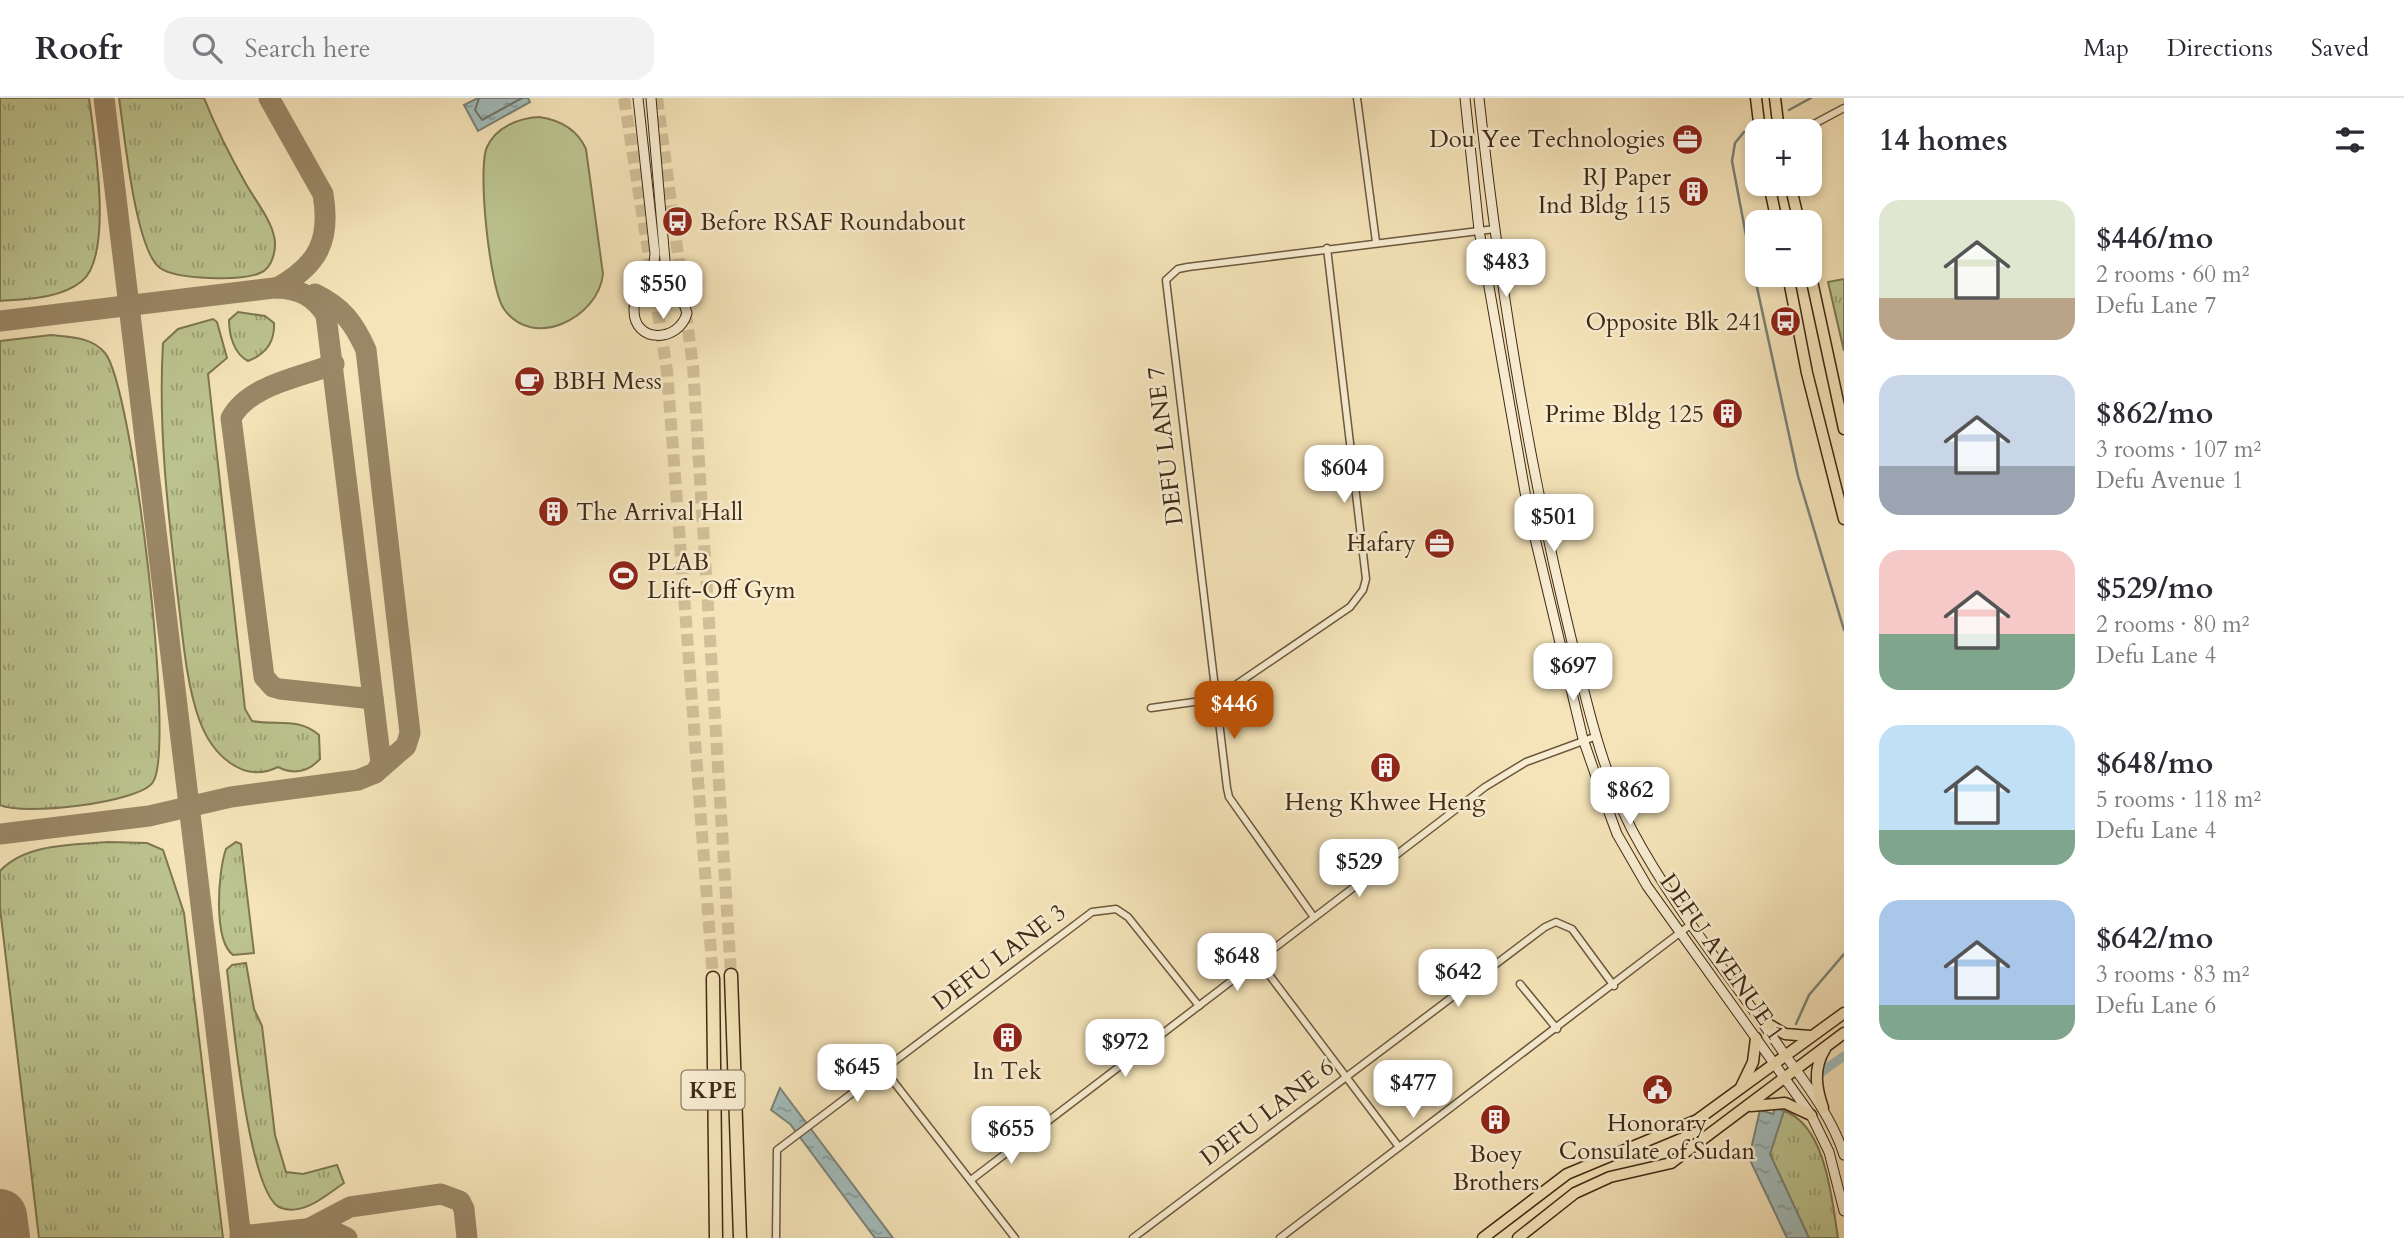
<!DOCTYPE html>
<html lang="en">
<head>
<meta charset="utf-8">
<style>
  body { margin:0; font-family:Cardo,serif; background:#f2f2f3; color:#2b2b33; height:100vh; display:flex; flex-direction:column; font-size:26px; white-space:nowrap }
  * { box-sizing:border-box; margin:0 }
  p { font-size:23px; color:#7c7c81 }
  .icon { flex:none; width:38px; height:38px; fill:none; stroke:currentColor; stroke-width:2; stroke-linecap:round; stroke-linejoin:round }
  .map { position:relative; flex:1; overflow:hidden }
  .panel { display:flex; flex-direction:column; background:#fff; width:560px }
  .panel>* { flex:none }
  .tools { position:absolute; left:1745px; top:21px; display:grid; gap:14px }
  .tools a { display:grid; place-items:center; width:77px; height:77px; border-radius:14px; background:#fff; box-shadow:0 4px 10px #0003; font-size:35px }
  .price { position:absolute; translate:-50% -60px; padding:0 16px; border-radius:14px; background:#fff; color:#222; font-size:23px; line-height:46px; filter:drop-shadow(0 2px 4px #0008) }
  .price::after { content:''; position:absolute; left:50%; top:42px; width:21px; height:16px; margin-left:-10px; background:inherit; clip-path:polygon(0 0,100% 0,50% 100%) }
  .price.selected { background:#b45309; color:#fff }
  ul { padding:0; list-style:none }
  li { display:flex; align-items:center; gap:21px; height:175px; padding:0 35px }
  li span { display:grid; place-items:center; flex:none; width:196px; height:140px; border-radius:21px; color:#555 }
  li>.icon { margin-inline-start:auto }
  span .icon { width:84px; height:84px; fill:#fffc; stroke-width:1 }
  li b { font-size:30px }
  h2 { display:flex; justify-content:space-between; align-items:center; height:84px; padding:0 35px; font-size:30px }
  header { display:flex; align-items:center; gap:42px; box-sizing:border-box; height:98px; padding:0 35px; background:#fff; border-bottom:2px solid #e1e1e2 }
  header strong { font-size:33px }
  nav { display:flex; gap:38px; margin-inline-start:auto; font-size:24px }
  .search { width:490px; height:63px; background:#f2f2f3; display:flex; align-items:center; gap:18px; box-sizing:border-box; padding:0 24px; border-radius:21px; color:#7c7c81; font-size:26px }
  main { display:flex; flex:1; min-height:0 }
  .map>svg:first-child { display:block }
  .grass { fill:url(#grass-tufts); stroke:#7e7752; stroke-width:2 }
  .garden { fill:#bcc48f; stroke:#7e7752; stroke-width:2 }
  .water { fill:url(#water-ripples); stroke:#7a8278; stroke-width:2 }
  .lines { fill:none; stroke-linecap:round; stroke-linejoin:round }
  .shore { stroke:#707368; stroke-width:2 }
  .stream { stroke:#7a8278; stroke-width:2.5 }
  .canal { stroke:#a2bcbb; stroke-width:9 }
  .taxiway { stroke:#9a8766; stroke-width:21 }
  .runway { stroke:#9a8766; stroke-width:54 }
  .motorway-tunnel { stroke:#d1bf98; stroke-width:12; stroke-dasharray:12 6; stroke-linecap:butt }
  .minor-casing { stroke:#6c583d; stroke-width:9 }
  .secondary-casing { stroke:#3f2a14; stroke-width:11 }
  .primary-casing { stroke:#3f2a14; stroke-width:13 }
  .trunk-casing { stroke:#3f2a14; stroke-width:13 }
  .motorway-casing { stroke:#3f2a14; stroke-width:15 }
  .minor { stroke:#f8edd2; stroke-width:6 }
  .secondary { stroke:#f8edd2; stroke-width:9 }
  .primary { stroke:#f5e4b9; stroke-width:10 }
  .trunk { stroke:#f5e4b9; stroke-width:10 }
  .motorway { stroke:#f5e4b9; stroke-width:12 }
  .labels { text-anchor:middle; stroke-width:5; stroke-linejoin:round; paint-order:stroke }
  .shield { fill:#f8edd2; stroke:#76644d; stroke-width:2 }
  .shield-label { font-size:23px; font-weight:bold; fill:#3f2a14 }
  .poi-label { font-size:24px; fill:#3f2a14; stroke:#f8edd2; text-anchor:end }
  .street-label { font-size:24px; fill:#3f2a14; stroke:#f8edd2 }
</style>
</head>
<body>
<header>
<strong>Roofr</strong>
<div class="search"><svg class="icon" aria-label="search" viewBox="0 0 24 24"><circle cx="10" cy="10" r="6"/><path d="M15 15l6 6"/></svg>Search here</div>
<nav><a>Map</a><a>Directions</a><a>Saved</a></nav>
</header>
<main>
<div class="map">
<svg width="1844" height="1140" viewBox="0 0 1844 1140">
  <defs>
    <pattern id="grass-tufts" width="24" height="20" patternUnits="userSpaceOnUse" patternTransform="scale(1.75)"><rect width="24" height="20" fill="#bcc48f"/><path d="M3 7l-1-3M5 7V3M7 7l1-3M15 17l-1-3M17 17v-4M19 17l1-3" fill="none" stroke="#9a9f74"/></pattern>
    <pattern id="water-ripples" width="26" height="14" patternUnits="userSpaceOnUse" patternTransform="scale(1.75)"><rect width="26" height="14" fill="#a2bcbb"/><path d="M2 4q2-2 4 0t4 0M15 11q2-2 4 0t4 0" fill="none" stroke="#859997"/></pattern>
  </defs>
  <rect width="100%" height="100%" fill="#f5e4b9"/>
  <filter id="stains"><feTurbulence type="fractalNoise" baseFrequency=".00286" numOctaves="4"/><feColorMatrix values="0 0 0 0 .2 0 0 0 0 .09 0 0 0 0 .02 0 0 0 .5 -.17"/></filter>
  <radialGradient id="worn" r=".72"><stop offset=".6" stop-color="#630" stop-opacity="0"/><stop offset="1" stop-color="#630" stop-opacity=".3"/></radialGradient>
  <g class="grass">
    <path d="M0 0H89C94 39 114 157 82 183 60 201 27 201 0 203Z"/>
    <path d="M119 0H204C216 30 230 58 246 86 255 102 270 120 274 138 277 150 273 170 260 175 242 183 177 182 160 170 135 152 124 32 119 0Z"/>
    <path d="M1844 181V253L1828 184Z"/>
    <path d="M238 214 265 218 274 225C275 244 266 256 248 263 234 256 229 237 229 222Z"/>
    <path d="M213 221 217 224 227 260 208 276 245 611 252 623C275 628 299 619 319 637L320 661C308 674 294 677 278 669 242 687 211 655 199 621 186 584 183 540 178 500 168 415 158 330 163 245L178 231Z"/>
    <path d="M51 237C70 239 92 239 105 255 133 289 176 651 153 684 140 705 22 718 0 707V243Z"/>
    <path d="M108 744 147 745 163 752 184 815 223 1140H39L0 810V773C26 745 73 747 108 744Z"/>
    <path d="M236 744 241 746 254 855 233 857C213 842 218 773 226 751Z"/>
    <path d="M246 865 254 911 262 928 275 1037 286 1074 303 1076 337 1067 344 1085C326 1097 304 1118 281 1110 248 1099 232 910 227 872L232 867Z"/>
    <path d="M1784 1013C1826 1027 1832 1102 1838 1140H1809L1771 1060 1770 1050Z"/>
  </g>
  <path class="garden" d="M539 19C560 22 577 31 586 51L603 176C598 221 532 252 504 211 490 192 477 71 487 49 496 29 519 20 539 19Z"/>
  <g class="water">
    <path d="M478 0H528L530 4 478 33 464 7Z"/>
    <path d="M780 990 893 1140H875L790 1026 771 1012Z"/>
    <path d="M1775 1010 1784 1013 1770 1056 1809 1140H1787L1749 1060 1760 1012 1773 1016Z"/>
  </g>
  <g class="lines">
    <path class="shore" d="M479 0 475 12 482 22 522 0"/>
    <g class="stream">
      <path d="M1789 12 1811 0"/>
      <path d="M1744 34 1735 45 1732 63 1748 148 1798 378 1844 532"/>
      <path d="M1796 926 1809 897 1844 856"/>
    </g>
    <path class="canal" d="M1819 976 1844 958"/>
    <g class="taxiway">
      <path d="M104 0 241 1140"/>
      <path d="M269 0 323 96C331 143 318 167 277 190"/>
      <path d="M315 196C342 209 354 225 366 252L410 635 406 648 375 675"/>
      <path d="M0 223 290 188"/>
      <path d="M334 266C300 280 250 286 231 320L264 579 273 589 280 591 373 601"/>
      <path d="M0 736 149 718 231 699 358 682 375 675 381 665 326 217C314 198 299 191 277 190"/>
      <path d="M310 1130 350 1109 441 1096 460 1103 464 1111 467 1140"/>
      <path d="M240 1138 324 1129 347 1140"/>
    </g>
    <path class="runway" d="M0 1118 3 1140"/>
    <g class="motorway-tunnel">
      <path d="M624 0 667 273 713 880"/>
      <path d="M657 0 693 268 731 877"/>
    </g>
    <defs>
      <g id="minor">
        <path d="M1357 0 1376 144"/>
        <path d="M1801 33 1844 10"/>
        <path d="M1151 610 1215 601 1350 509 1363 492 1366 481 1327 150"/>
        <path d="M1313 818 1229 699 1227 690 1166 182 1178 171 1188 169 1495 131"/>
        <path d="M1258 862 1399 1049"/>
        <path d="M1520 886 1557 931"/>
        <path d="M883 970 1015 1140"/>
        <path d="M971 1082 1485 689 1526 664 1597 638"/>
        <path d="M776 1140 777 1052 1092 814 1116 811 1128 819 1199 908"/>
        <path d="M1133 1140 1545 829 1556 824 1572 831 1614 888"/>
        <path d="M1280 1140 1690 827"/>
      </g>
      <g id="secondary">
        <path d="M638 0 655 156C654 163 654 171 651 178 646 189 634 198 634 211 633 246 679 245 687 215L680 194 662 185 645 190"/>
        <path d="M651 0 667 186"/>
        <path d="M1465 0 1479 132 1528 411 1583 641 1600 690 1617 736 1647 788 1811 1017 1829 1054 1844 1113"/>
        <path d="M1479 0C1498 175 1525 348 1566 519 1583 589 1599 667 1632 732 1674 811 1732 880 1783 954 1806 986 1832 1019 1844 1057"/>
      </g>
      <g id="primary">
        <path d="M1763 923 1785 936 1810 938"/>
        <path d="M1741 989 1753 964 1756 940"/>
        <path d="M1751 1008 1785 1005 1811 1017"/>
        <path d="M1823 1010C1816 990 1813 970 1825 951"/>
        <path d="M1483 1140 1567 1076 1697 1022 1844 915"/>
        <path d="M1518 1140 1575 1095 1610 1079 1671 1065 1844 935"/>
      </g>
      <g id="trunk">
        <path d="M1756 0 1760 33"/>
        <path d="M1775 0 1779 33"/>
        <path d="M1769 86 1777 124"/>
        <path d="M1790 86 1799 124"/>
        <path d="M1810 174 1844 331"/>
        <path d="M1788 177 1807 275 1844 421"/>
      </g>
      <g id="motorway">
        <path d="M731 877 740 1140"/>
        <path d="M713 880 716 1140"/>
      </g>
    </defs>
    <use href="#minor" class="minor-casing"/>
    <use href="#secondary" class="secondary-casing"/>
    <use href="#primary" class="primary-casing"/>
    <use href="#trunk" class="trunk-casing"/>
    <use href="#motorway" class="motorway-casing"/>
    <use href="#minor" class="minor"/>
    <use href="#secondary" class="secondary"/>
    <use href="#primary" class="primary"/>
    <use href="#trunk" class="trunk"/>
    <use href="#motorway" class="motorway"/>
  </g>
  <defs>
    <symbol id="office-disc" viewBox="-11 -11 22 22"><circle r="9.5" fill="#8f2418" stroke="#f8edd2"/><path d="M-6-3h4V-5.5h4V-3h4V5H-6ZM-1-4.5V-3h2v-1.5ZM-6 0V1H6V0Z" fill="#fff"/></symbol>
    <symbol id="building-disc" viewBox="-11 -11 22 22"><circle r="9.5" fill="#8f2418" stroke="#f8edd2"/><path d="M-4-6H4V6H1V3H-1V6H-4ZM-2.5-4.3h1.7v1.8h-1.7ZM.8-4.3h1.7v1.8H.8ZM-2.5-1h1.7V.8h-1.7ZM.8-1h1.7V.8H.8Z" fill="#fff"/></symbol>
    <symbol id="bus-disc" viewBox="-11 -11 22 22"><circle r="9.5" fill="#8f2418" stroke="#f8edd2"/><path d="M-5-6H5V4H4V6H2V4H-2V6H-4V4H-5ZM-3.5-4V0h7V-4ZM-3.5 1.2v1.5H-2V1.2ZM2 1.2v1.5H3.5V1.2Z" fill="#fff"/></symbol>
    <symbol id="cafe-disc" viewBox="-11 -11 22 22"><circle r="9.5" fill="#8f2418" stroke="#f8edd2"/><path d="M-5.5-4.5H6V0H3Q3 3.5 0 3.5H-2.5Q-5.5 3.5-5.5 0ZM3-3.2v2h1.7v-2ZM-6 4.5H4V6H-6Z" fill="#fff"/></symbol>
    <symbol id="stadium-disc" viewBox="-11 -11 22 22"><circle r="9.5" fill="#8f2418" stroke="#f8edd2"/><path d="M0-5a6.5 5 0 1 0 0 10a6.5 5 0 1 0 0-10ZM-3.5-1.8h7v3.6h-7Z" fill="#fff"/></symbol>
    <symbol id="civic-disc" viewBox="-11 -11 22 22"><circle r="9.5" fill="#8f2418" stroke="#f8edd2"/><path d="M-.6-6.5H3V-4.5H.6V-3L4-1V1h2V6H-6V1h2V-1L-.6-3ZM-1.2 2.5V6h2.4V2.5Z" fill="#fff"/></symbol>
  </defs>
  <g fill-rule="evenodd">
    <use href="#office-disc" x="1670" y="24" width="35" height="35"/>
    <use href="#building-disc" x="1676" y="76" width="35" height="35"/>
    <use href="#bus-disc" x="660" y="106" width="35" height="35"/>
    <use href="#bus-disc" x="1768" y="206" width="35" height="35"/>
    <use href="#cafe-disc" x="512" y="266" width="35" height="35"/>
    <use href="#building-disc" x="1710" y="298" width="35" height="35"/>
    <use href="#building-disc" x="536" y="396" width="35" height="35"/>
    <use href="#office-disc" x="1422" y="428" width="35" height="35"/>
    <use href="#stadium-disc" x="606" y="460" width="35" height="35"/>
    <use href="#building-disc" x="1368" y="652" width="35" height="35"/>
    <use href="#building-disc" x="990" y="922" width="35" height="35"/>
    <use href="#civic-disc" x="1640" y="974" width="35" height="35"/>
    <use href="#building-disc" x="1478" y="1004" width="35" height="35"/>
  </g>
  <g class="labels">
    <rect class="shield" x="681.5" y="972.5" width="63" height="39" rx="5"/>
    <g class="shield-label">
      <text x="713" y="1000">KPE</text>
    </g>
    <g class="poi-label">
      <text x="1665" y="49">Dou Yee Technologies</text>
      <text x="1671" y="87">RJ Paper<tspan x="1671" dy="28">Ind Bldg 115</tspan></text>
      <text x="700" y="132" text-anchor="start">Before RSAF Roundabout</text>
      <text x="1763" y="232">Opposite Blk 241</text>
      <text x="553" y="291" text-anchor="start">BBH Mess</text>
      <text x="1704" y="324">Prime Bldg 125</text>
      <text x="576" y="422" text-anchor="start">The Arrival Hall</text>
      <text x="1416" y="453">Hafary</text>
      <text x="647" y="472" text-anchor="start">PLAB<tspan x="647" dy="28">LIift-Off Gym</tspan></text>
      <text x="1385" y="712" text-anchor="middle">Heng Khwee Heng</text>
      <text x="1007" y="981" text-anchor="middle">In Tek</text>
      <text x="1657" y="1033" text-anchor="middle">Honorary<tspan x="1657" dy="28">Consulate of Sudan</tspan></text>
      <text x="1496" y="1064" text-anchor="middle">Boey<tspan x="1496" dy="28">Brothers</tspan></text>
    </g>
    <g class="street-label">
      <text transform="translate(1165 348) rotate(-97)" y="8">DEFU LANE 7</text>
      <text transform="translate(999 859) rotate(-37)" y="8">DEFU LANE 3</text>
      <text transform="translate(1722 859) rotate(55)" y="8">DEFU AVENUE 1</text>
      <text transform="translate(1267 1014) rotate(-37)" y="8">DEFU LANE 6</text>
    </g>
  </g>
  <rect width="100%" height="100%" filter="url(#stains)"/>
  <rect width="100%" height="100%" fill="url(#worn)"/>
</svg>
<div class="tools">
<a>+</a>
<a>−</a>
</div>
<b class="price" style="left:1506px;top:201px">$483</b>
<b class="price" style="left:663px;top:223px">$550</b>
<b class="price" style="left:1344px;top:407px">$604</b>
<b class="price" style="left:1554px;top:456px">$501</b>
<b class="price" style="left:1573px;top:605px">$697</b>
<b class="price selected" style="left:1234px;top:643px">$446</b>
<b class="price" style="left:1630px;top:729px">$862</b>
<b class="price" style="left:1359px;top:801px">$529</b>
<b class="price" style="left:1237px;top:895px">$648</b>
<b class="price" style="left:1458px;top:911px">$642</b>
<b class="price" style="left:1125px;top:981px">$972</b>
<b class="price" style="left:857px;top:1006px">$645</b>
<b class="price" style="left:1413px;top:1022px">$477</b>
<b class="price" style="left:1011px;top:1068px">$655</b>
</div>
<section class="panel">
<h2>14 homes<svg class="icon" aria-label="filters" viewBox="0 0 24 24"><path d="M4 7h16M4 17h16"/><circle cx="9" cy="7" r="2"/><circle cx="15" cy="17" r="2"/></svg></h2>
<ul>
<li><span style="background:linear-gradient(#dfe7d0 70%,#b9a48a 0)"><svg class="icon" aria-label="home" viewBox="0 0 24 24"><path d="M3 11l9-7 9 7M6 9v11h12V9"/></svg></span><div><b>$446/mo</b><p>2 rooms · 60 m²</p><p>Defu Lane 7</p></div></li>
<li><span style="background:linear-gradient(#c9d6e8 65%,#9aa5b1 0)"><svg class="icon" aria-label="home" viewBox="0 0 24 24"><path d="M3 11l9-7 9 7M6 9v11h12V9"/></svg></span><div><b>$862/mo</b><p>3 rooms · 107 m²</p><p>Defu Avenue 1</p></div></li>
<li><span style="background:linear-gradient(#f6c9c9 60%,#7fa58c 0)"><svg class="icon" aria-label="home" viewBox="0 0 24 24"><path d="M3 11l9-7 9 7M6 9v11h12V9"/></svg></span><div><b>$529/mo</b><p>2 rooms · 80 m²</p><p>Defu Lane 4</p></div></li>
<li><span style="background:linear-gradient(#bfe0f5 75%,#7fa58c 0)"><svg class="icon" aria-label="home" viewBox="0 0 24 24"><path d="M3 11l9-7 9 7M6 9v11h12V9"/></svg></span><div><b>$648/mo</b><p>5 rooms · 118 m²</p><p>Defu Lane 4</p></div></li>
<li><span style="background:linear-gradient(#a9c7e8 75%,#7fa58c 0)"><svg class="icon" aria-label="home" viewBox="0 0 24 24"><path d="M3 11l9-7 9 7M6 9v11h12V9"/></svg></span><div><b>$642/mo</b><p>3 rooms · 83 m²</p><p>Defu Lane 6</p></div></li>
</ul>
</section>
</main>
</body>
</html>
